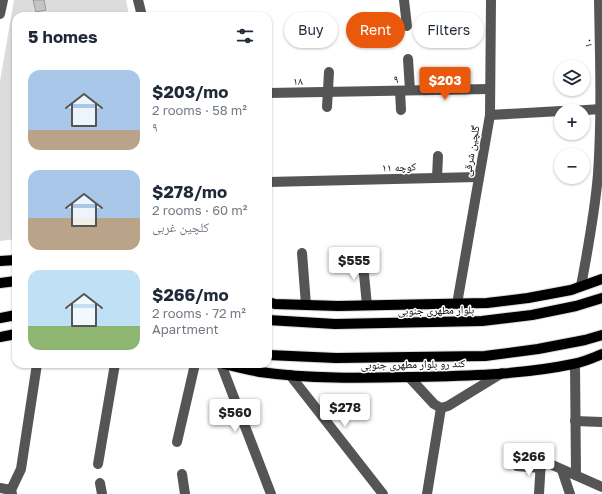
<!DOCTYPE html>
<html lang="en">
<head>
<meta charset="utf-8">
<style>
  body { margin:0; font-family:"Golos Text","Noto Naskh Arabic",sans-serif; background:#f6f6f7; color:#1f2937; height:100vh; display:flex; flex-direction:column; font-size:15px; white-space:nowrap }
  * { box-sizing:border-box; margin:0 }
  p { font-size:13px; color:#747a83 }
  .icon { flex:none; width:22px; height:22px; fill:none; stroke:currentColor; stroke-width:2; stroke-linecap:round; stroke-linejoin:round }
  .map { position:relative; flex:1; overflow:hidden }
  .sheet { position:absolute; left:12px; top:12px; width:260px; height:356px; display:flex; flex-direction:column; background:#fff; border-radius:12px; box-shadow:0 1px 3px #0004 }
  .sheet>* { flex:none }
  .hud { position:absolute; left:284px; top:12px; width:258px; height:36px; display:flex; gap:8px }
  .tools { position:absolute; left:554px; top:60px; display:grid; gap:8px }
  .tools a { display:grid; place-items:center; width:36px; height:36px; border-radius:50%; background:#fff; box-shadow:0 1px 3px #0004; font-size:20px }
  .price { position:absolute; translate:-50% -34px; padding:0 9px; border-radius:4px; background:#fff; color:#222; font-size:13px; line-height:26px; filter:drop-shadow(0 1px 2px #0008) }
  .price::after { content:''; position:absolute; left:50%; top:24px; width:12px; height:9px; margin-left:-6px; background:inherit; clip-path:polygon(0 0,100% 0,50% 100%) }
  .price.on { background:#ea580c; color:#fff }
  ul { padding:0; list-style:none }
  li { display:flex; align-items:center; gap:12px; height:100px; padding:0 16px }
  li span { display:grid; place-items:center; flex:none; width:112px; height:80px; border-radius:12px; color:#555 }
  li>.icon { margin-inline-start:auto }
  span .icon { width:48px; height:48px; fill:#fffc; stroke-width:1 }
  li b { font-size:17px }
  h2 { display:flex; justify-content:space-between; align-items:center; height:48px; padding:0 16px; font-size:17px }
  .pill { padding:0 14px; border-radius:18px; background:#fff; box-shadow:0 1px 3px #0004; font-size:14px; line-height:36px }
  .pill.on { background:#ea580c; color:#fff }
  .map>svg:first-child { display:block }
  .green { fill:#dcdcdc }
  .building { fill:#c4c4c4; stroke:#999 }
  .lines { fill:none; stroke-linecap:round; stroke-linejoin:round }
  .major-casing { stroke:#dbdbdb; stroke-width:12 }
  .minor { stroke:#555; stroke-width:10 }
  .major { stroke:#000; stroke-width:10 }
  .labels { text-anchor:middle; stroke-width:3; stroke-linejoin:round; paint-order:stroke }
  .street-label { font-size:11px; fill:#000; stroke:#fff }
</style>
</head>
<body>
<div class="map">
<svg width="602" height="494" viewBox="0 0 602 494">
  <rect width="100%" height="100%" fill="#fff"/>
  <path class="green" d="M14 0H126L129 16H16V239L0 241V81Z"/>
  <path class="building" d="M33 0H44L46 10 36 12Z"/>
  <g class="lines">
    <defs>
      <g id="major">
        <path d="M0 261 16 260"/>
        <path d="M0 283 16 281"/>
        <path d="M268 302 275 304 338 306 487 303 528 298 571 290 602 279"/>
        <path d="M0 318 16 315"/>
        <path d="M268 320 335 324 482 321 532 315 576 306 602 298"/>
        <path d="M0 337 16 334"/>
        <path d="M268 355 336 358 485 356 538 349 585 340 602 335"/>
        <path d="M224 364C236 367 248 370 260 372 310 379 360 378 411 377 465 376 520 375 573 364 583 362 593 358 602 354"/>
      </g>
    </defs>
    <use href="#major" class="major-casing"/>
    <g class="minor">
      <path d="M138 0 142 16"/>
      <path d="M404 0 407 26"/>
      <path d="M0 14 3 0"/>
      <path d="M408 59 410 90"/>
      <path d="M400 91 401 110"/>
      <path d="M268 93 489 89"/>
      <path d="M327 107 329 72"/>
      <path d="M569 111 602 109"/>
      <path d="M490 115 561 111"/>
      <path d="M437 178 438 156"/>
      <path d="M268 182 478 177"/>
      <path d="M302 253 306 305"/>
      <path d="M362 254 367 305"/>
      <path d="M581 286C588 249 595 212 598 174 602 116 600 58 599 0"/>
      <path d="M457 304 490 115 491 0"/>
      <path d="M221 364 271 494"/>
      <path d="M575 364 576 475"/>
      <path d="M290 375 383 494"/>
      <path d="M409 377 434 404 441 408 448 406 502 373"/>
      <path d="M575 421 602 422"/>
      <path d="M177 442 195 364"/>
      <path d="M98 464 115 364"/>
      <path d="M517 466 541 468"/>
      <path d="M562 470 570 494"/>
      <path d="M182 474 185 494"/>
      <path d="M100 483 102 494"/>
      <path d="M0 488 11 490 12 494"/>
      <path d="M11 490 21 469 37 364"/>
      <path d="M427 494 441 408"/>
      <path d="M539 494 541 460 602 487"/>
    </g>
    <use href="#major" class="major"/>
  </g>
  <g class="labels">
    <g class="street-label">
      <text transform="translate(588 43) rotate(-91)" y="4">۱۰</text>
      <text transform="translate(396 79) rotate(-2)" y="4">۹</text>
      <text x="298" y="85">۱۸</text>
      <text transform="translate(471 151) rotate(-80)" y="4">گلچین شرقی</text>
      <text transform="translate(399 167) rotate(-2)" y="4">کوچه ۱۱</text>
      <text transform="translate(436 310) rotate(-1)" y="4">بلوار مطهری جنوبی</text>
      <text transform="translate(413 364) rotate(-1)" y="4">کند رو بلوار مطهری جنوبی</text>
    </g>
  </g>
</svg>
<div class="tools">
<a><svg class="icon" aria-label="layers" viewBox="0 0 24 24"><path d="M12 4l9 5-9 5-9-5zM3 14l9 5 9-5"/></svg></a>
<a>+</a>
<a>−</a>
</div>
<b class="price on" style="left:445px;top:101px">$203</b>
<b class="price" style="left:354px;top:281px">$555</b>
<b class="price" style="left:345px;top:428px">$278</b>
<b class="price" style="left:235px;top:433px">$560</b>
<b class="price" style="left:529px;top:477px">$266</b>
<div class="hud">
<a class="pill">Buy</a>
<a class="pill on">Rent</a>
<a class="pill">Filters</a>
</div>
<section class="sheet">
<h2>5 homes<svg class="icon" aria-label="filters" viewBox="0 0 24 24"><path d="M4 7h16M4 17h16"/><circle cx="9" cy="7" r="2"/><circle cx="15" cy="17" r="2"/></svg></h2>
<ul>
<li><span style="background:linear-gradient(#a9c7e8 75%,#b9a48a 0)"><svg class="icon" aria-label="home" viewBox="0 0 24 24"><path d="M3 11l9-7 9 7M6 9v11h12V9"/></svg></span><div><b>$203/mo</b><p>2 rooms · 58 m²</p><p>۹</p></div></li>
<li><span style="background:linear-gradient(#a9c7e8 60%,#b9a48a 0)"><svg class="icon" aria-label="home" viewBox="0 0 24 24"><path d="M3 11l9-7 9 7M6 9v11h12V9"/></svg></span><div><b>$278/mo</b><p>2 rooms · 60 m²</p><p>کلچین غربی</p></div></li>
<li><span style="background:linear-gradient(#bfe0f5 70%,#8fb573 0)"><svg class="icon" aria-label="home" viewBox="0 0 24 24"><path d="M3 11l9-7 9 7M6 9v11h12V9"/></svg></span><div><b>$266/mo</b><p>2 rooms · 72 m²</p><p>Apartment</p></div></li>
</ul>
</section>
</div>
</body>
</html>
